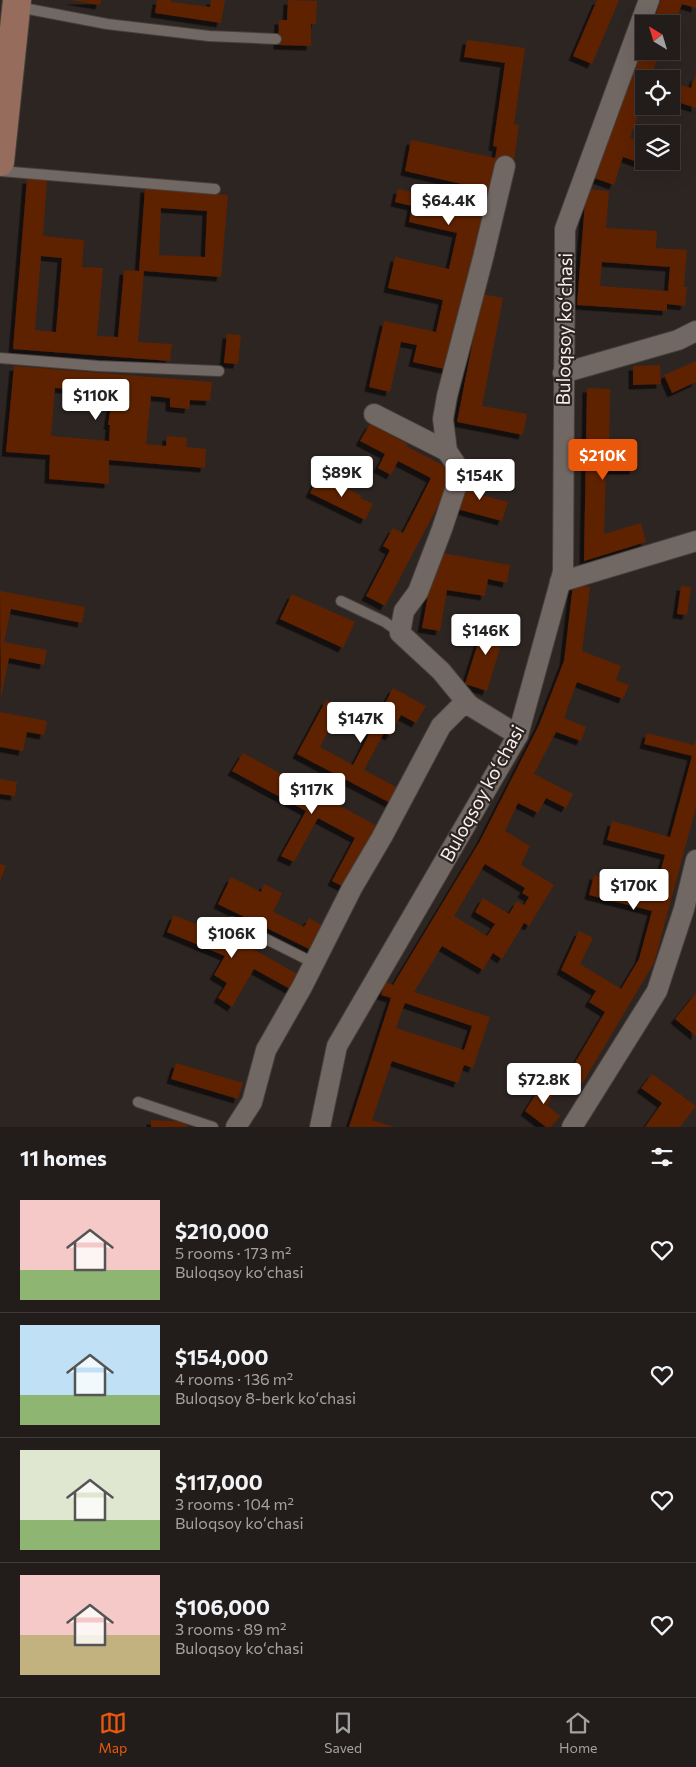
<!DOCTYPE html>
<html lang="en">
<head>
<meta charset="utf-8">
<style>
  body { margin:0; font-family:Commissioner,sans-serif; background:#2e2927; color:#f1f3f6; height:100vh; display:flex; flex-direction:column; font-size:19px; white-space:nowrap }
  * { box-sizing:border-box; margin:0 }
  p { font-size:16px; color:#a2a1a2 }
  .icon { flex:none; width:28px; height:28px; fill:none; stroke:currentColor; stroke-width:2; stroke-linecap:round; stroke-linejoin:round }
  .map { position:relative; height:1127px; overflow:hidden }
  .drawer { display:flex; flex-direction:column; background:#221c1a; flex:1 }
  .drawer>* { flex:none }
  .needle { width:32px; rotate:322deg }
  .controls { position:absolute; left:635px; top:15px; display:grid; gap:10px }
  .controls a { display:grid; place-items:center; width:45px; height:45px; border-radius:0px; background:#221c1a; box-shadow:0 5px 20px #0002,0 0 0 1px #3f3a39; font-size:25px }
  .price { position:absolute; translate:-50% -42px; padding:0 11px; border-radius:5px; background:#fff; color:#222; font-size:16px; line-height:32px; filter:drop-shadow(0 1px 2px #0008) }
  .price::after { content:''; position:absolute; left:50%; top:30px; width:15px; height:11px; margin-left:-8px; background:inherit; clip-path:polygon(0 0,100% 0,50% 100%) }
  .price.on { background:#ea580c; color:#fff }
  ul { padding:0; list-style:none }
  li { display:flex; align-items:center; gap:15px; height:125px; padding:0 20px }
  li+li { border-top:1px solid #3f3a39 }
  li span { display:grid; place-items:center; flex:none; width:140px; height:100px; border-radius:0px; color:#555 }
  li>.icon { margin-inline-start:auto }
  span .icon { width:60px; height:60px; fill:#fffc; stroke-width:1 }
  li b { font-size:21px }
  h2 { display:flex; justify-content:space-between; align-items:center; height:60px; padding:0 20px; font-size:21px }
  .tab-bar { display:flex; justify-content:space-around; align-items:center; height:70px; border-top:1px solid #3f3a39; background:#221c1a; font-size:14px; color:#a2a1a2 }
  .tab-bar a { display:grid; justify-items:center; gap:2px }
  .tab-bar .on { color:#ea580c }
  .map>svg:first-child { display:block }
  .building { fill:#5f2106; fill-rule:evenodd; filter:url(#shadow) }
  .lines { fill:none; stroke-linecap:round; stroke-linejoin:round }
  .lane-casing { stroke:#46403d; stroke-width:12 }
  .street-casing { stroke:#46403d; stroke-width:22 }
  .secondary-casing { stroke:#46403d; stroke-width:30 }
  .lane { stroke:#716763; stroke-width:10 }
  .street { stroke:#716763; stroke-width:20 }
  .secondary { stroke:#966c5c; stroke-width:28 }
  .labels { text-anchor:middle; stroke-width:4.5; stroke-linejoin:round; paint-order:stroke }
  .street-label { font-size:19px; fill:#f6f0ee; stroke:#2d2522 }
</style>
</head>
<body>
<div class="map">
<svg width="696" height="1127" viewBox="0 0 696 1127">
  <defs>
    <filter id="shadow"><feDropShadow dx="-4.5" dy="4.5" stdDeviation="0" flood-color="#0009"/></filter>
  </defs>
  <rect width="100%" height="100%" fill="#2d2522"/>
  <g class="building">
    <path d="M70 0H101L100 5Z"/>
    <path d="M157 0H171V2L210 7 211 0H225L221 23 155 13Z"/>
    <path d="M288 0 317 1 316 24H311V46L278 45 279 20H287Z"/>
    <path d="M597 0H619L592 64 573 56Z"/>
    <path d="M661 0H696V8L682 4 673 29 671 28V24L653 22Z"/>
    <path d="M467 40 525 48 514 124 519 125 514 161 497 159 449 370 413 362 417 345 401 342 390 392 369 387 384 321 436 332 443 300 388 288 395 257 449 269 457 233 409 222 412 206 395 202 398 189 466 204 470 186 405 171 411 140 495 158 497 147 493 146 505 63 464 57Z"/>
    <path d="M644 40V51H660L650 79H644V98L630 138 644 143V161H651L649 166 623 157 614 185 594 178Z"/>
    <path d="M696 74V108L671 100V82L691 88Z"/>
    <path d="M27 179 47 180 43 236 84 240 82 267 103 268 97 336 118 337 124 270 139 271 145 188 228 195 221 277 144 271 138 342 172 344 170 361 13 349ZM161 208 207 211 205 257 159 255ZM41 256 62 258 56 332 35 330Z"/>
    <path d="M586 189 609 191 606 228 657 231 656 248 687 250 684 287H687L685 306 667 304V311L577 305ZM602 262 670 267 668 291 600 286Z"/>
    <path d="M482 294 503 298 482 406 527 414 523 435 457 422Z"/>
    <path d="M227 334 241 335 238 364 224 363Z"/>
    <path d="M696 361V382L672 393 664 375Z"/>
    <path d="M660 365 661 384 633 385V366Z"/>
    <path d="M14 366 212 382 210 401 190 400 189 409 170 407V398L151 396 146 444 166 446 167 436 187 438 186 447 206 449 205 468 109 460V484L49 479 50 455 6 452ZM55 388 113 393 108 425H110L109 441 51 436Z"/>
    <path d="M587 388 610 389 609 453H634V470H606L604 534 641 523 646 542 584 561Z"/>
    <path d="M370 424 408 444 406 446 456 472 385 606 366 596 390 550 383 546 393 528 403 533 431 478 398 461 391 475 378 468 385 454 360 441Z"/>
    <path d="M318 477 345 491 346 488 362 496 360 498 373 504 365 520 310 493Z"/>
    <path d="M465 478 484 483 482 495 508 502 502 521 457 509Z"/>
    <path d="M436 552 510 565 507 583 488 579 485 596 447 590 440 631 422 628Z"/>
    <path d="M573 585 590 587 582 651 621 666 616 680 629 685 623 699 577 682 564 718 586 727 581 741 556 732 534 774 573 794 566 808 546 798 538 813 518 803 505 831 530 846 521 865 554 885 529 926 524 923 502 959 493 953 483 970 442 946 414 992 490 1017 473 1068 464 1065 458 1083 392 1061 372 1120 394 1127H349L391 998 381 995 385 982 393 985 480 841 539 725 564 661ZM485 864 525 888 522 893 529 897 524 905 517 901 509 914 483 898 475 912 495 924 487 936 454 916ZM405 1003 472 1026 464 1050 396 1028Z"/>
    <path d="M681 586 691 587 687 615 677 614Z"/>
    <path d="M0 591 85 607 82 623 11 609 4 642 47 650 44 665 9 658 1 698Z"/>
    <path d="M292 594 355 622 343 648 280 619Z"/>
    <path d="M485 621 506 628 487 691 465 684Z"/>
    <path d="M393 688 426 706 416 723 401 715 390 736 384 733 364 770 402 790 394 805 297 754 326 700 341 707 320 747 353 765Z"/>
    <path d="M0 712 47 721 44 735 27 732 23 751 0 747Z"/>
    <path d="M647 733 694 745 696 739V807L654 963 582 1084 567 1076 605 1012 589 1002 596 991 561 970 579 931 593 938 580 964 621 989 639 959 652 911 589 895 594 875 655 891 665 855 607 840 612 821 670 837 692 756 644 744Z"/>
    <path d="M243 753 379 827 346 888 332 881 355 838 318 818 294 862 281 856 306 811 232 771Z"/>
    <path d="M0 779 17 782 15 796 0 794Z"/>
    <path d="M0 864 6 866 0 881Z"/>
    <path d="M231 877 261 892 264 884 282 893 273 912 304 927 309 918 323 926 311 950 218 904Z"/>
    <path d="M174 915 248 946 299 975 290 989 254 969 232 1007 218 998 227 983 214 975 225 956 167 932Z"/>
    <path d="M696 993V1036L675 1019Z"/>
    <path d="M176 1063 243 1083 238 1099 171 1079Z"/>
    <path d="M652 1074 696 1106 680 1127H645L662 1103 641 1088Z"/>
    <path d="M546 1078 559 1086 547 1105 560 1116 551 1127H546L525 1111Z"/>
    <path d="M151 1120 188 1122 187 1127H151Z"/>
  </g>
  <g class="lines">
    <defs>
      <g id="lane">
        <path d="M18 7 107 24 209 36 276 39"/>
        <path d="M0 171 215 189"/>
        <path d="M0 358 98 366 219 371"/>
        <path d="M341 601 385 622 400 633"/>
        <path d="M232 922 314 963"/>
        <path d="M138 1102 213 1127"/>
      </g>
      <g id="street">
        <path d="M563 373 678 340 696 331"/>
        <path d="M374 414 447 451"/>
        <path d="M560 582 696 541"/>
        <path d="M469 705 441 671 400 633 404 611 418 592 442 529 461 472 447 451 443 419 447 396 483 258 505 166"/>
        <path d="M236 1127 252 1102 266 1050 302 987 352 888 382 837 441 726 460 707 469 705 518 735"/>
        <path d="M320 1127 337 1046 518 735 563 572 565 229 649 0"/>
        <path d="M572 1127 657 991 684 909 696 860"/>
      </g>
      <path id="secondary" d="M0 162 17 0"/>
    </defs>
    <use href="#lane" class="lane-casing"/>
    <use href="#street" class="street-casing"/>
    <use href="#secondary" class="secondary-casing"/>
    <use href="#lane" class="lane"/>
    <use href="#street" class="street"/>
    <use href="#secondary" class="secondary"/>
  </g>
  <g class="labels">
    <g class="street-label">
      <text transform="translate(564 329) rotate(-89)" y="7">Buloqsoy koʻchasi</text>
      <text transform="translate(482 793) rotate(-61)" y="7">Buloqsoy koʻchasi</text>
    </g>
  </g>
</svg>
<div class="controls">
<a><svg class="needle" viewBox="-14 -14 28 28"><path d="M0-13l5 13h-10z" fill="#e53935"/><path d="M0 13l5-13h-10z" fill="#a2a1a2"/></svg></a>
<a><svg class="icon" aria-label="locate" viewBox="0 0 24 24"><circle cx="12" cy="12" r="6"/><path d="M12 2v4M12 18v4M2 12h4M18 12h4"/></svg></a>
<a><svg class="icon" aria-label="layers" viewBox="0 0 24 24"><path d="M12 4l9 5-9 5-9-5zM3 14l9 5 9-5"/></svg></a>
</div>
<b class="price" style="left:449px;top:226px">$64.4K</b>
<b class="price" style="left:96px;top:421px">$110K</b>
<b class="price on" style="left:603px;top:481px">$210K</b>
<b class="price" style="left:342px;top:498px">$89K</b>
<b class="price" style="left:480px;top:501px">$154K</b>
<b class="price" style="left:486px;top:656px">$146K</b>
<b class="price" style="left:361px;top:744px">$147K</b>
<b class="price" style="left:312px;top:815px">$117K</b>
<b class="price" style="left:634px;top:911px">$170K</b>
<b class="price" style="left:232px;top:959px">$106K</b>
<b class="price" style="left:544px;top:1105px">$72.8K</b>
</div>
<section class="drawer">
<h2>11 homes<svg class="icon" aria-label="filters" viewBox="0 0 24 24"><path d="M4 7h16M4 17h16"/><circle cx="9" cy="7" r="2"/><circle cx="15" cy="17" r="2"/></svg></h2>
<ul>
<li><span style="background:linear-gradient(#f6c9c9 70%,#8fb573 0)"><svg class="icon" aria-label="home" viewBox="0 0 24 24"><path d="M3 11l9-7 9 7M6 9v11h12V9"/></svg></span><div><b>$210,000</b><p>5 rooms · 173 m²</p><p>Buloqsoy koʻchasi</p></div><svg class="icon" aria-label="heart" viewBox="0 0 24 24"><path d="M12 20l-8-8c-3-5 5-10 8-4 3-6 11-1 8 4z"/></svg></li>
<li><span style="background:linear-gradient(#bfe0f5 70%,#8fb573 0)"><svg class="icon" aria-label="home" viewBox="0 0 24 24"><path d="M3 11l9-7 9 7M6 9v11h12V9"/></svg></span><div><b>$154,000</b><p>4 rooms · 136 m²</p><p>Buloqsoy 8-berk koʻchasi</p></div><svg class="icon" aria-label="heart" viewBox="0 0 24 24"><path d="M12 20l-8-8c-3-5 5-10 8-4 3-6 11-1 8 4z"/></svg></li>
<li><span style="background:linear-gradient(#dfe7d0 70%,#8fb573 0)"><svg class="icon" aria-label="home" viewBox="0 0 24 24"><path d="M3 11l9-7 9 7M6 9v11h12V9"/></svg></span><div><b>$117,000</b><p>3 rooms · 104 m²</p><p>Buloqsoy koʻchasi</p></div><svg class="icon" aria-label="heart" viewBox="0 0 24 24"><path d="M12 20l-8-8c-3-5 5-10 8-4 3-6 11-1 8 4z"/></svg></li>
<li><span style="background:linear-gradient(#f6c9c9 60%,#c2b280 0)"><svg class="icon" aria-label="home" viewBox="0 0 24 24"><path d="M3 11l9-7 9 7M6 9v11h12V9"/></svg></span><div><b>$106,000</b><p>3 rooms · 89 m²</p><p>Buloqsoy koʻchasi</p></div><svg class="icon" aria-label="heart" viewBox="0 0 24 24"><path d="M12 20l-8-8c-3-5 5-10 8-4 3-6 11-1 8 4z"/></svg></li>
</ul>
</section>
<nav class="tab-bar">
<a class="on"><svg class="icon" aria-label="map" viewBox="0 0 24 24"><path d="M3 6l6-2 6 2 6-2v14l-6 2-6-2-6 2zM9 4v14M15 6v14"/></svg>Map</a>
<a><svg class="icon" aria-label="saved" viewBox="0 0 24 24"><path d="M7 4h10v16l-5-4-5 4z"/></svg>Saved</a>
<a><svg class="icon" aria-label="home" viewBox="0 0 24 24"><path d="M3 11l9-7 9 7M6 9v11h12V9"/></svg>Home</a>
</nav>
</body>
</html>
